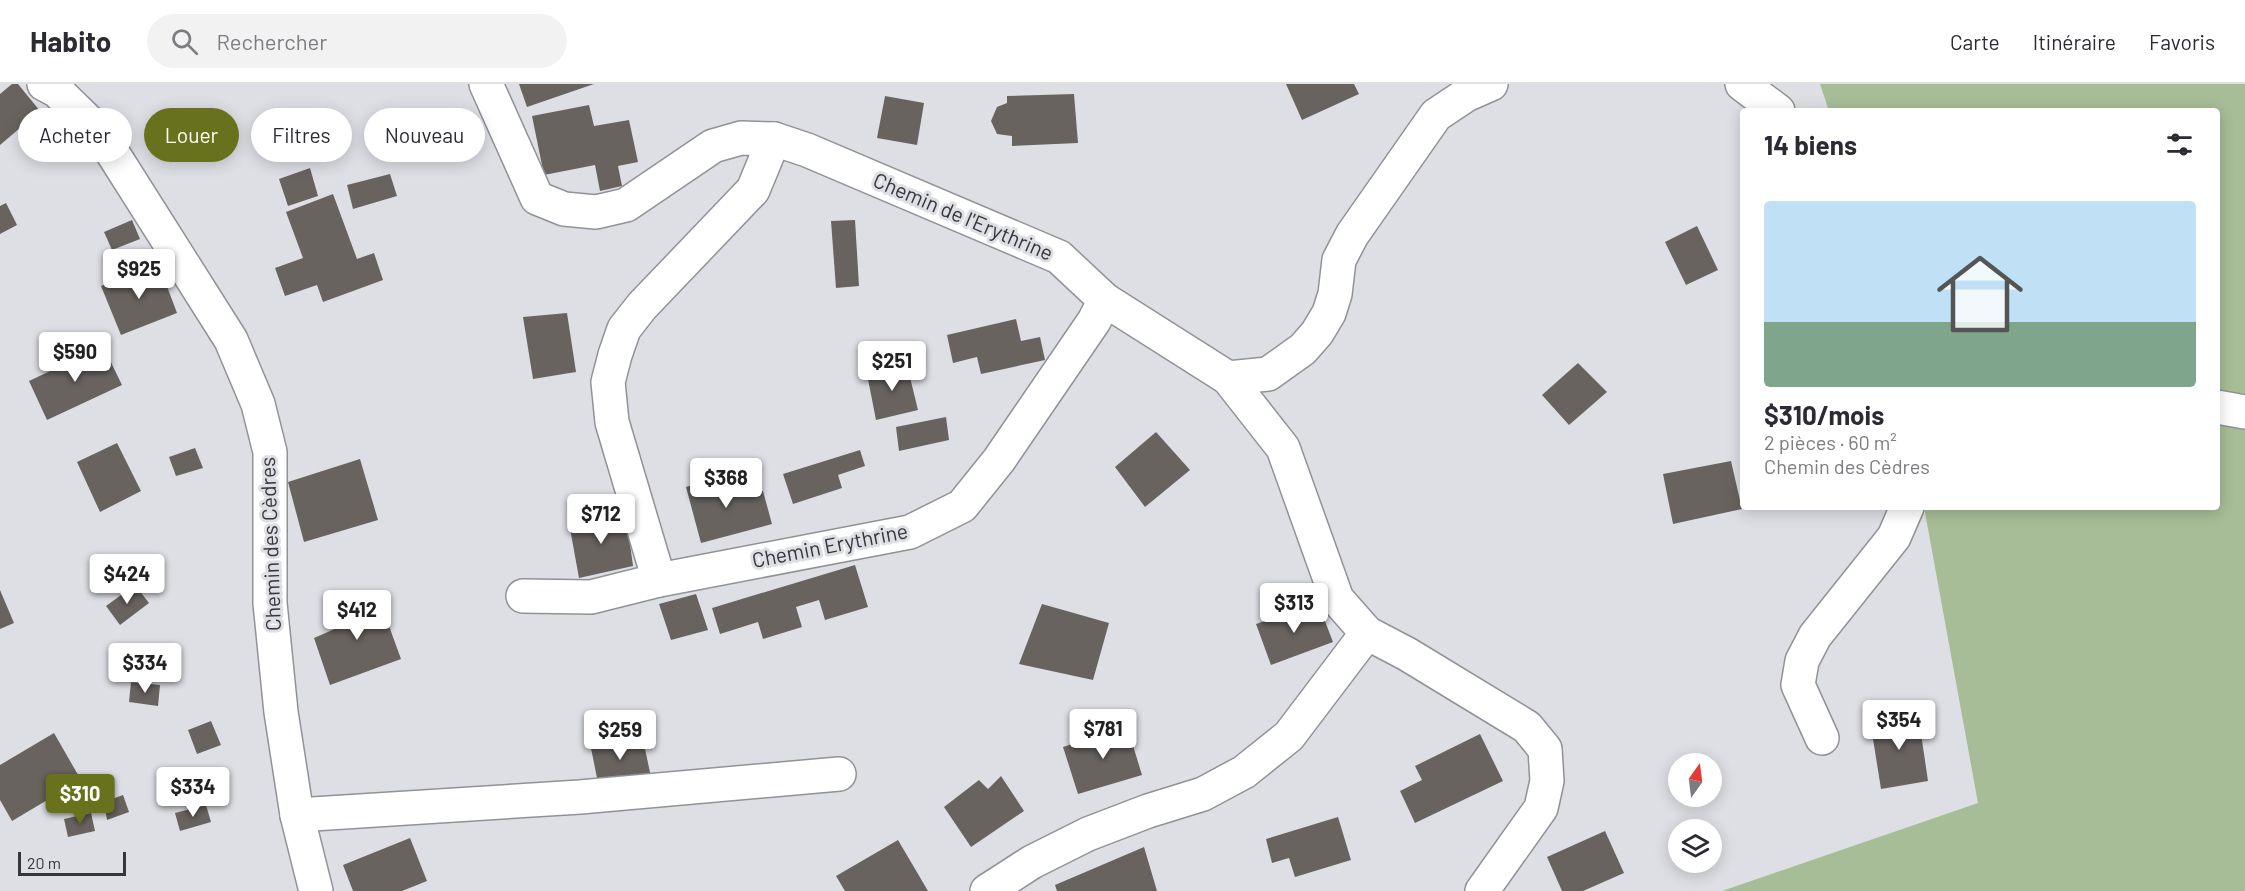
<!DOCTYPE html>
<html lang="fr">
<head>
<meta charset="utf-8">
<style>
  body { margin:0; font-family:Barlow,sans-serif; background:#f2f2f3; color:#2b2b33; height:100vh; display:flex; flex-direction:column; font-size:22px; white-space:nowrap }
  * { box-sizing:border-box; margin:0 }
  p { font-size:20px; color:#7c7c81 }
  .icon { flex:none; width:33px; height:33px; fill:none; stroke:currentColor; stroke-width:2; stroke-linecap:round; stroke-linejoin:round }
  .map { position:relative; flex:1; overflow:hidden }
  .side { position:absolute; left:1740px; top:24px; width:480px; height:402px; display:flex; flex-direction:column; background:#fff; border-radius:6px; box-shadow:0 3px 15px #0003 }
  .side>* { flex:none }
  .top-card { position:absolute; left:18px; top:24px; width:570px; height:54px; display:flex; gap:12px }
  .needle { width:39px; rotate:14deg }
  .fabs { position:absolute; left:1668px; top:669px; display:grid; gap:12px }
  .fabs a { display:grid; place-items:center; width:54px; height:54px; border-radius:50%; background:#fff; box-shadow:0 3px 15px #0003; font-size:30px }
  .scale { position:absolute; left:18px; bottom:15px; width:108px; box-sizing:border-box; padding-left:6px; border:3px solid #363638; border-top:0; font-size:16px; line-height:21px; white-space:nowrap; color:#363638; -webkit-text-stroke:4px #dedfe5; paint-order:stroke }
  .price { position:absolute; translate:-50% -51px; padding:0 14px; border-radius:6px; background:#fff; color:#222; font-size:20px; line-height:39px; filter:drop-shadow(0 2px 3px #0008) }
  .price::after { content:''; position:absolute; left:50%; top:36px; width:18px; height:14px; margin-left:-9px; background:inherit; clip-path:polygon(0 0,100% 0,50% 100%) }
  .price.current { background:#68721c; color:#fff }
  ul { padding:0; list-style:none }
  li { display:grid; align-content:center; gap:12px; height:318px; padding:0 24px }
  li+li { border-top:2px solid #e1e1e2 }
  li span { display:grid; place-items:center; height:186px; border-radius:6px; color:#555 }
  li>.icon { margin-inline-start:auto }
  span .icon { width:108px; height:108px; fill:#fffc; stroke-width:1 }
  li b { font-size:26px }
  h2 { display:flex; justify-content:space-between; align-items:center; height:72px; padding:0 24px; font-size:26px }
  .chip { padding:0 21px; border-radius:27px; background:#fff; box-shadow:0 3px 15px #0003; font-size:21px; line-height:54px }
  .chip.current { background:#68721c; color:#fff }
  header { display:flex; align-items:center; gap:36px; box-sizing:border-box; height:84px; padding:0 30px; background:#fff; border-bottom:2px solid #e1e1e2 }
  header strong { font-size:28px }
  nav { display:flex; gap:33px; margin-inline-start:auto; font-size:21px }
  .search { width:420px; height:54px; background:#f2f2f3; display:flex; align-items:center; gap:15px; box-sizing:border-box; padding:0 21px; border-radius:33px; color:#7c7c81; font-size:22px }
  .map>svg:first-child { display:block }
  .green { fill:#a7bd97 }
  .building { fill:#68635f }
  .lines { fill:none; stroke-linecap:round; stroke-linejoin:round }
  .minor-casing { stroke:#919297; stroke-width:36 }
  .minor { stroke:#fff; stroke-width:33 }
  .labels { text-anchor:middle; stroke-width:6; stroke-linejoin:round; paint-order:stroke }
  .street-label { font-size:21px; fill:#363638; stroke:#dedfe5 }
</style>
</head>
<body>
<header>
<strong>Habito</strong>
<div class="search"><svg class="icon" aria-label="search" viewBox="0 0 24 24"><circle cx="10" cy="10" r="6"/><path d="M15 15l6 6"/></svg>Rechercher</div>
<nav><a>Carte</a><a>Itinéraire</a><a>Favoris</a></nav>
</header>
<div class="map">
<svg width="2245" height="807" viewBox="0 0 2245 807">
  <rect width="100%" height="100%" fill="#dedfe5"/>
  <path class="green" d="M1820 0H2245V807H1722L1978 719 1924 423H2217V27H1829Z"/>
  <g class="building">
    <path d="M12 0H18L40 27 0 61V10Z"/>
    <path d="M519 0H594L527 23Z"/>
    <path d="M1286 0H1354L1359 10 1302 36Z"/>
    <path d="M1074 10 1078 59 1012 62V52L997 50 991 37 997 23 1007 19V12Z"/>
    <path d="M885 12 924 19 917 61 877 54Z"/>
    <path d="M589 21 594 42 629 36 638 78 618 82 622 102 600 107 595 81 544 91 532 32Z"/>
    <path d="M310 84 318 112 288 122 279 95Z"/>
    <path d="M390 90 397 112 353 125 347 101Z"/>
    <path d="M333 110 357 175 374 169 383 196 323 218 317 201 285 212 275 184 303 174 286 128Z"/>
    <path d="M6 119 17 141 0 150V122Z"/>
    <path d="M132 136 140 155 112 166 104 148Z"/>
    <path d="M855 136 859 202 836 204 831 137Z"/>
    <path d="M1697 142 1718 186 1686 201 1665 158Z"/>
    <path d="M159 181 177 229 121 251 101 202Z"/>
    <path d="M567 229 576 288 533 295 523 233Z"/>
    <path d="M1016 235 1021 257 1040 253 1045 276 981 290 977 273 953 279 947 251Z"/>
    <path d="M103 262 122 301 47 336 29 297Z"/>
    <path d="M1578 279 1607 308 1569 341 1542 311Z"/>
    <path d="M907 281 918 326 876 336 867 290Z"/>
    <path d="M946 333 949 356 899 367 896 343Z"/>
    <path d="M1156 348 1190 386 1145 423 1115 383Z"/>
    <path d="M117 359 141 407 100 428 77 378Z"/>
    <path d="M195 364 203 384 176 392 169 373Z"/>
    <path d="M860 366 865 382 838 391 842 404 793 420 783 390Z"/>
    <path d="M360 375 378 436 304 458 288 398Z"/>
    <path d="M1731 377 1742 425 1673 440 1663 390Z"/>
    <path d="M735 389 741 413 763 407 772 440 701 459 686 403Z"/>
    <path d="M626 430 633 482 579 494 569 439Z"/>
    <path d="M855 481 868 523 825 536 819 516 796 523 802 543 763 555 758 538 720 550 712 524Z"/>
    <path d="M135 501 149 519 120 541 106 522Z"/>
    <path d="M0 506 14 539 0 545Z"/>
    <path d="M377 509 401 575 330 601 314 554 337 544 333 524Z"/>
    <path d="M696 510 708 546 671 556 659 520Z"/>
    <path d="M1318 519 1333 558 1271 581 1256 540Z"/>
    <path d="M1042 520 1109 539 1093 596 1019 580Z"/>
    <path d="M131 598 160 601 158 622 129 618Z"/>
    <path d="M1918 629 1928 697 1881 705 1870 636Z"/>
    <path d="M211 637 221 661 197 670 188 646Z"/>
    <path d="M1127 642 1142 691 1078 710 1063 663Z"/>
    <path d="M54 649 81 696 12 737 0 716V681Z"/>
    <path d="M1480 650 1503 697 1415 739 1400 707 1422 696 1415 682Z"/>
    <path d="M642 651 651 693 599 704 590 659Z"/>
    <path d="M1001 692 1024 727 971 763 944 723 979 696 988 705Z"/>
    <path d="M123 711 129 728 107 736 104 718Z"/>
    <path d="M206 721 211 738 180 747 175 729Z"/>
    <path d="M91 729 95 747 68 753 64 735Z"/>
    <path d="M1338 733 1351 776 1295 793 1289 774 1272 779 1266 755Z"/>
    <path d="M1605 747 1624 789 1583 807H1562L1547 773Z"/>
    <path d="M410 754 427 797 402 807H353L343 781Z"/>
    <path d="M898 756 928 807H845L836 792Z"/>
    <path d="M1144 763 1157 807H1057L1055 801Z"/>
  </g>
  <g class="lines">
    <defs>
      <g id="minor">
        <path d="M44 0 57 7 100 49 231 256 258 320 270 368V519L281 628 297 731 316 807"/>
        <path d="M486 0 537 114 564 125 596 128 626 121 713 62 741 54 774 55 807 66 1059 173 1105 216 1228 294 1268 290 1303 265 1317 249 1329 229 1335 210 1339 176 1352 151 1436 31 1466 11 1491 0"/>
        <path d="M1742 0 1778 27"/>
        <path d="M1228 294 1283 364 1337 515 1367 549 1407 570 1527 643 1545 665 1547 697 1541 724 1482 807"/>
        <path d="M2217 323 2245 328"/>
        <path d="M659 496 612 338 608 298 615 271 624 245 642 222 753 106 774 55"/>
        <path d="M523 512 591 513 659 496 910 448 962 422 999 376 1094 237 1105 216"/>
        <path d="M1822 654 1798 601 1802 577 1815 552 1894 453 1907 423"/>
        <path d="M297 731 580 713 839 690"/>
        <path d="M987 807 1032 778 1088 750 1148 727 1203 710 1244 688 1289 652 1367 549"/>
      </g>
    </defs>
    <use href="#minor" class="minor-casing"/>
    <use href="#minor" class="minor"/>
  </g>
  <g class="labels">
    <g class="street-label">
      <text transform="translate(963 133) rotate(23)" y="7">Chemin de l'Erythrine</text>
      <text transform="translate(271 460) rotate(-92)" y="7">Chemin des Cèdres</text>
      <text transform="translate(830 462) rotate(-11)" y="7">Chemin Erythrine</text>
    </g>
  </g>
</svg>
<div class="fabs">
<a><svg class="needle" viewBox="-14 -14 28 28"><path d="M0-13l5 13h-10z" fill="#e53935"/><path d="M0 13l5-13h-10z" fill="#7c7c81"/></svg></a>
<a><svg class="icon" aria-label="layers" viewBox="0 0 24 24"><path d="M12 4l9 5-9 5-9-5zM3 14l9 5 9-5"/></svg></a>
</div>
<div class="scale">20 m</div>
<b class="price" style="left:139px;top:216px">$925</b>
<b class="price" style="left:75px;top:299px">$590</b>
<b class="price" style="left:892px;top:308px">$251</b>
<b class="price" style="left:726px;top:425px">$368</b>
<b class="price" style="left:601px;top:461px">$712</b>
<b class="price" style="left:127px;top:521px">$424</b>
<b class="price" style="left:1294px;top:550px">$313</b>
<b class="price" style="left:357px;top:557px">$412</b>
<b class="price" style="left:145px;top:610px">$334</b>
<b class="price" style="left:1899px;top:667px">$354</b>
<b class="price" style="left:1103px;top:676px">$781</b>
<b class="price" style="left:620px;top:677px">$259</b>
<b class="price" style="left:193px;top:734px">$334</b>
<b class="price current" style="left:80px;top:741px">$310</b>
<div class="top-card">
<a class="chip">Acheter</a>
<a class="chip current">Louer</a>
<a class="chip">Filtres</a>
<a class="chip">Nouveau</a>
</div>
<section class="side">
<h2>14 biens<svg class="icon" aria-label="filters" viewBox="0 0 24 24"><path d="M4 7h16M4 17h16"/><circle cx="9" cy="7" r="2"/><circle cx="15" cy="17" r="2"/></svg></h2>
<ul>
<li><span style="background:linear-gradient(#bfe0f5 65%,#7fa58c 0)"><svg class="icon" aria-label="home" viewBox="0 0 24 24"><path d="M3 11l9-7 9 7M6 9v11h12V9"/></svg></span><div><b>$310/mois</b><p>2 pièces · 60 m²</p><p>Chemin des Cèdres</p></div></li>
</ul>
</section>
</div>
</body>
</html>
